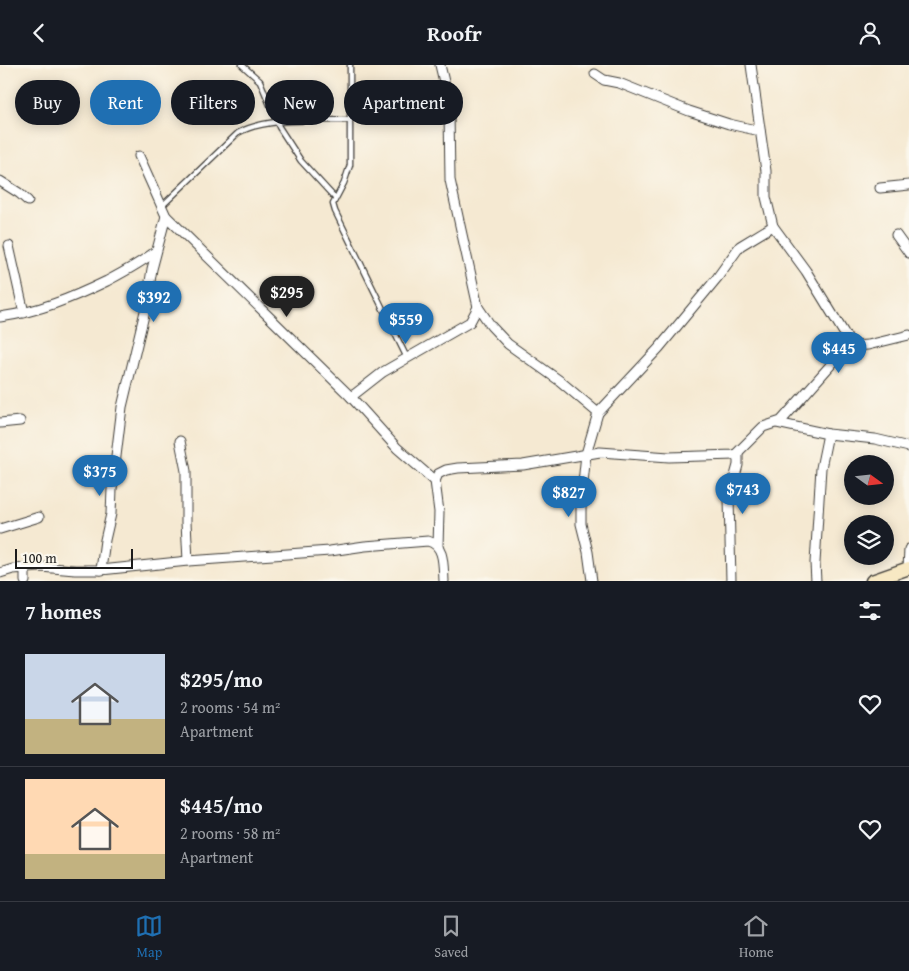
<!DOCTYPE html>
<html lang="en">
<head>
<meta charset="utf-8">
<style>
  body { margin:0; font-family:"Gentium Book Plus",serif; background:#242831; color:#f1f3f6; height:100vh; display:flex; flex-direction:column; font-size:19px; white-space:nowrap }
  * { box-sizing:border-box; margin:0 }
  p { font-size:16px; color:#9ea1a6 }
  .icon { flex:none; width:28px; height:28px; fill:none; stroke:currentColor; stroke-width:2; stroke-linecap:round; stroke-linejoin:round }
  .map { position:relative; height:516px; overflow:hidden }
  .drawer { display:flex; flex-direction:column; background:#171b24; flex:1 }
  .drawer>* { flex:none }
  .banner { position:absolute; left:15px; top:15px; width:500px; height:45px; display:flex; gap:10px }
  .needle { width:32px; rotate:105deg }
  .controls { position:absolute; left:844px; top:390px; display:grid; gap:10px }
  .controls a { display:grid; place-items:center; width:50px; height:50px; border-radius:50%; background:#171b24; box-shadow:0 2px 12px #0003; font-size:25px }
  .scale { position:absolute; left:15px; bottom:12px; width:118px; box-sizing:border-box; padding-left:5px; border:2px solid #1c1c1c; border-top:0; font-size:14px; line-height:18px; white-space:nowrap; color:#1c1c1c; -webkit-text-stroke:4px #fbf7ec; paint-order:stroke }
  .price { position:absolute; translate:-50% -42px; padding:0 11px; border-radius:18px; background:#1f6fb2; color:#fff; font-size:16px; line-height:32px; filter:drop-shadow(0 1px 2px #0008) }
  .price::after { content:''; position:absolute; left:50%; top:30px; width:15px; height:11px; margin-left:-8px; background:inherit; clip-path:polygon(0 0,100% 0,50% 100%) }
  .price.current { background:#222; color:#fff }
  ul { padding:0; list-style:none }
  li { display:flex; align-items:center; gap:15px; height:125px; padding:0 25px }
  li+li { border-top:1px solid #363941 }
  li span { display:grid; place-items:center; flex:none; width:140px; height:100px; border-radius:0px; color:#555 }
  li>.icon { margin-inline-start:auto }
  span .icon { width:60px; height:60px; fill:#fffc; stroke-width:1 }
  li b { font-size:21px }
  h2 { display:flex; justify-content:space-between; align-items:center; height:60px; padding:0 25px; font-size:21px }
  .tag { padding:0 18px; border-radius:22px; background:#171b24; box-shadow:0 2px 12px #0003; font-size:18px; line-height:45px }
  .tag.current { background:#1f6fb2; color:#fff }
  header { display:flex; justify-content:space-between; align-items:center; height:65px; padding:0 25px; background:#171b24; font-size:22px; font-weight:700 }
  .tabs { display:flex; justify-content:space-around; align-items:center; height:70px; border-top:1px solid #363941; background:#171b24; font-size:14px; color:#9ea1a6 }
  .tabs a { display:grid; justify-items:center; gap:2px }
  .tabs .current { color:#1f6fb2 }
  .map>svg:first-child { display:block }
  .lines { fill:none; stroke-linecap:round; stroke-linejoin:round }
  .lane-casing { stroke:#3d3b37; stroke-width:7 }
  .street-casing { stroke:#3d3b37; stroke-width:11 }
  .secondary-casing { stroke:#3d3b37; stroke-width:15 }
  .lane { stroke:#fff; stroke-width:4.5 }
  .street { stroke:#fff; stroke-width:9 }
  .secondary { stroke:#f7e8c3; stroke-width:12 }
</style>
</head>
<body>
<header><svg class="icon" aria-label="back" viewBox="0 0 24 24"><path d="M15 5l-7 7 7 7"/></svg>Roofr<svg class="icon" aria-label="person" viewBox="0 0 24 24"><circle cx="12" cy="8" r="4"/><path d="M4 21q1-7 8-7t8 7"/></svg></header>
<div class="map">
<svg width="909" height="516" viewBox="0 0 909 516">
  <rect width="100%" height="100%" fill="#fbf7ec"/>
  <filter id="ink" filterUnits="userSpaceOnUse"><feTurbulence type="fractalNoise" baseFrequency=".02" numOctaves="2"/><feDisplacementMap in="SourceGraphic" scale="10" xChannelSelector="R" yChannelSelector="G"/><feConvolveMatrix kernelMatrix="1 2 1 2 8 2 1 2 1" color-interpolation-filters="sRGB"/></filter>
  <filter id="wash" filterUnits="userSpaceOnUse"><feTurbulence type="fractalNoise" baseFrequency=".0096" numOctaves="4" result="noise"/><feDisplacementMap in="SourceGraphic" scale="20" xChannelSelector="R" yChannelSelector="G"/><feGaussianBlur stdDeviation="1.12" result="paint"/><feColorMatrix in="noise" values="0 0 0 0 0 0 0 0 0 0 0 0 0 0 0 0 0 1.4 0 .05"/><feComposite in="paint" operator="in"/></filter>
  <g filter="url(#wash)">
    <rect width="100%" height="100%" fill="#f5e9d2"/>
  </g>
  <g filter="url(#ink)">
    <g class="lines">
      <defs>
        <g id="lane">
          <path d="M242 0 260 16 279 62 301 96 335 133"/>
          <path d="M350 0V100L344 118 333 139 335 146 407 293"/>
          <path d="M162 141 238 68C266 52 317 56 350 55"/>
        </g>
        <g id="street">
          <path d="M440 0 445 21 449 47 450 115 478 242 491 261 508 279 560 316 598 348"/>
          <path d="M751 0 766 106V132L773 161 806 206 852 281"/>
          <path d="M595 9 604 15 619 18 689 46 729 59 760 66"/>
          <path d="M139 91 166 151 351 332 397 383 435 416"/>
          <path d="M0 116 19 128 28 136"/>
          <path d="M880 123 909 120"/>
          <path d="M896 170 909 188"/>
          <path d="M9 181 24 248"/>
          <path d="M0 252C38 247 72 233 107 216 124 207 141 198 156 186"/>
          <path d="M351 332 383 307 470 257 478 242"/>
          <path d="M0 358 20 356"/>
          <path d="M777 358 828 369 875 374 909 382"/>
          <path d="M180 376 186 406V457L188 496"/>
          <path d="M0 464 39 452"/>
          <path d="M438 481 439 447 435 416 438 409 446 405 458 403 523 400 600 387 669 392 735 390 763 362 781 356 844 285 852 281 868 280 909 270"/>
          <path d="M25 503V516"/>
          <path d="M908 504 909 484"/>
          <path d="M101 505 105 475 111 449 112 424 122 342 146 242 152 204 166 151"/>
          <path d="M0 508 13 504 41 502 75 505H101L188 496 330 486 365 481 428 476C445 480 443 501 444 516"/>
          <path d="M592 516 588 487 581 459V437L586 389 598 348 659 283 717 213 740 181 773 161"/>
          <path d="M731 516 729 433 738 400V388"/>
          <path d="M816 516 815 498 821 403 828 369"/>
        </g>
        <path id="secondary" d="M872 516 909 503"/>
      </defs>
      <use href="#lane" class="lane-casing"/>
      <use href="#street" class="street-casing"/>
      <use href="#secondary" class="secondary-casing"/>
      <use href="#lane" class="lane"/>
      <use href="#street" class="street"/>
      <use href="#secondary" class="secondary"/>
    </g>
  </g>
</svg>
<div class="controls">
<a><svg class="needle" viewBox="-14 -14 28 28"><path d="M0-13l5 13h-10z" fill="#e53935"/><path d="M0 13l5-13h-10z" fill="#9ea1a6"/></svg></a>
<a><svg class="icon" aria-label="layers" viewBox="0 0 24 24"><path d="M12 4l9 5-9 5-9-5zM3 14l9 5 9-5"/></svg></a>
</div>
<div class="scale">100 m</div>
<b class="price current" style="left:287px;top:253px">$295</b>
<b class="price" style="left:154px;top:258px">$392</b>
<b class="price" style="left:406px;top:280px">$559</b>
<b class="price" style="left:839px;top:309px">$445</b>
<b class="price" style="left:100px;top:432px">$375</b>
<b class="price" style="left:743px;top:450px">$743</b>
<b class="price" style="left:569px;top:453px">$827</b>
<div class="banner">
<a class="tag">Buy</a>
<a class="tag current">Rent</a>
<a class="tag">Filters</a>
<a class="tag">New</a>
<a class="tag">Apartment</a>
</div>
</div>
<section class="drawer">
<h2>7 homes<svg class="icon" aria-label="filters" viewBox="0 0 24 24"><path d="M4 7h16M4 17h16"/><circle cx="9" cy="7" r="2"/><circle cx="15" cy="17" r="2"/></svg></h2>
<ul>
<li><span style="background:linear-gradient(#c9d6e8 65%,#c2b280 0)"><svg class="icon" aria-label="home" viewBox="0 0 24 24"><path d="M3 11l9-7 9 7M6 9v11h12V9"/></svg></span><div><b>$295/mo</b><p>2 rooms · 54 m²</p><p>Apartment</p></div><svg class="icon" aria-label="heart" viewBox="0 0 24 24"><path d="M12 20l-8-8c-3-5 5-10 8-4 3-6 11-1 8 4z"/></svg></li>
<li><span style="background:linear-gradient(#ffd9b3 75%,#c2b280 0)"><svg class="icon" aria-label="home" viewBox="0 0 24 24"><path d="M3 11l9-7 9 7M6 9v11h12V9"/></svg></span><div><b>$445/mo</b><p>2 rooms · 58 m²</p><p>Apartment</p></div><svg class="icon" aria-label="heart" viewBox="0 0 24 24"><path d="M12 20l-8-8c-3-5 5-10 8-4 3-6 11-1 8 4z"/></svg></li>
</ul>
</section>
<nav class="tabs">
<a class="current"><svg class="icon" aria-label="map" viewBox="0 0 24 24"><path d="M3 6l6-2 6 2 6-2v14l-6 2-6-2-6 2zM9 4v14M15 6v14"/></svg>Map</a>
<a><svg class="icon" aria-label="saved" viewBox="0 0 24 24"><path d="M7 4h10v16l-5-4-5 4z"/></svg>Saved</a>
<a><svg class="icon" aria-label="home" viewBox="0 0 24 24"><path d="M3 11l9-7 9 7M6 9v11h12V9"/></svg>Home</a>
</nav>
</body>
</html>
